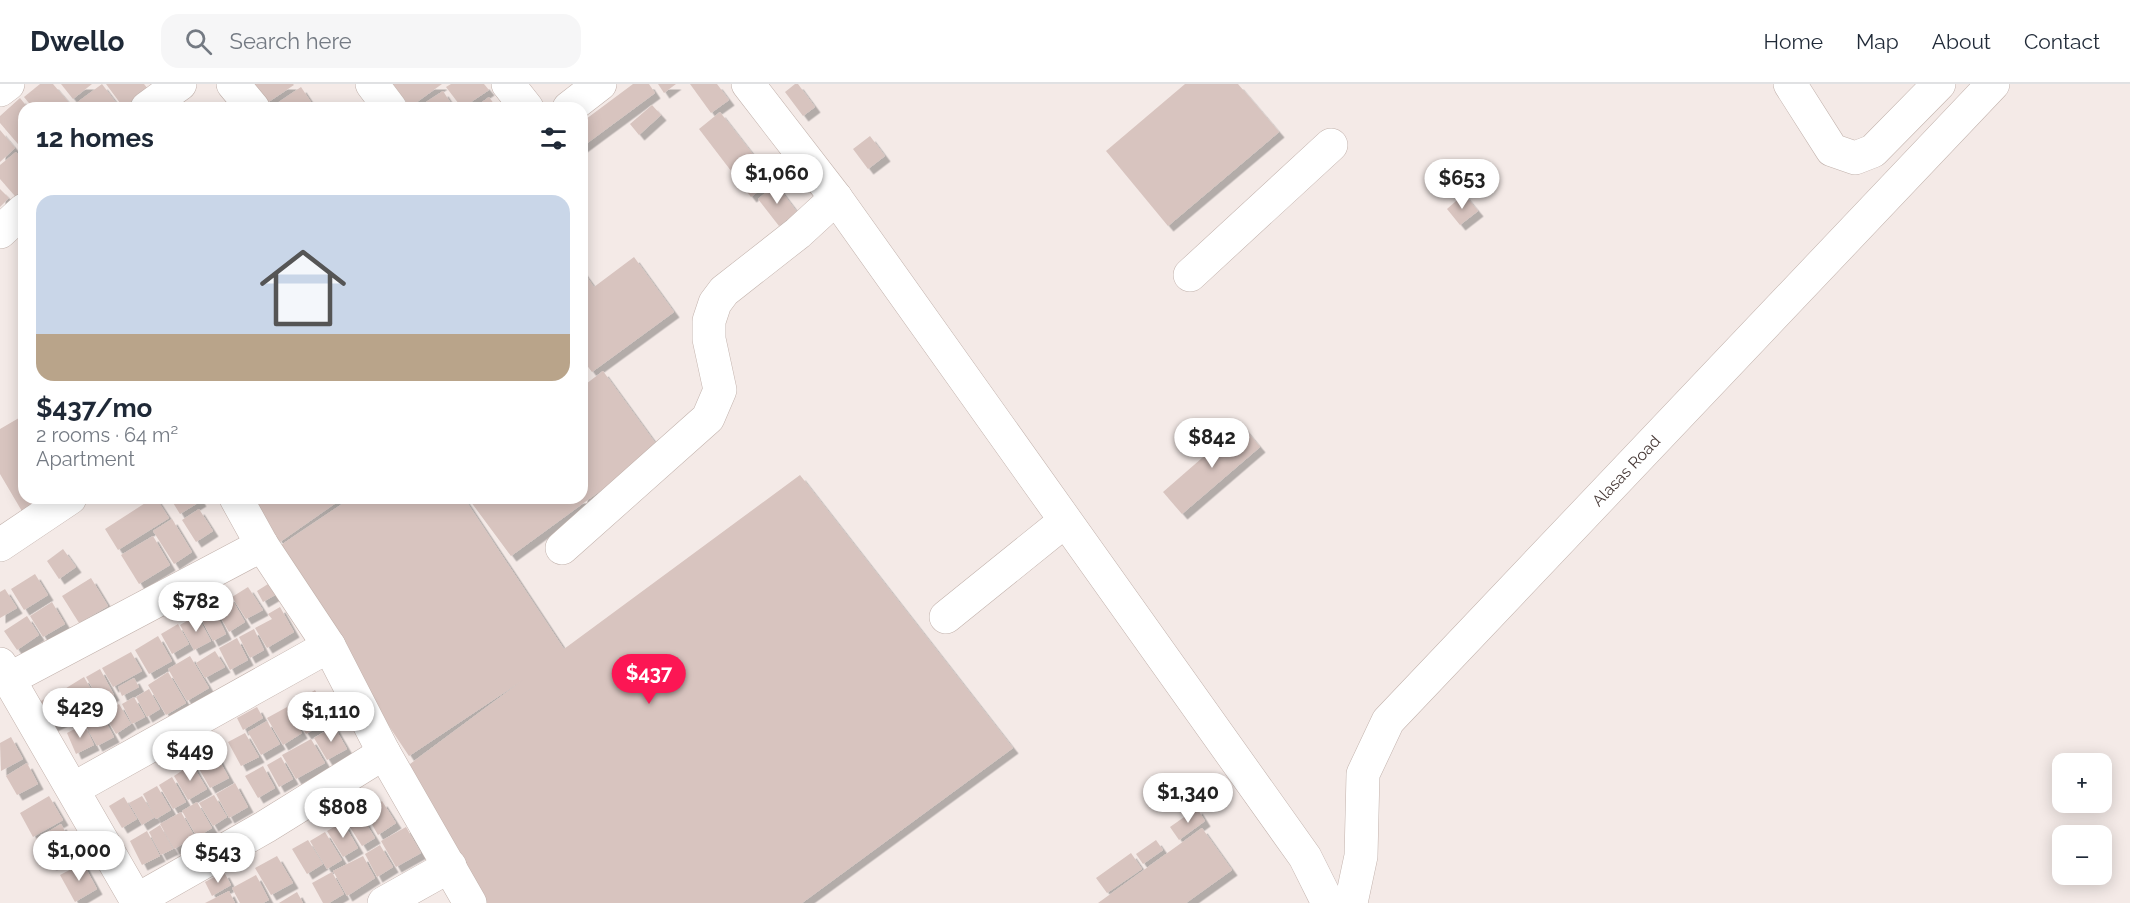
<!DOCTYPE html>
<html lang="en">
<head>
<meta charset="utf-8">
<style>
  body { margin:0; font-family:Raleway,sans-serif; background:#f6f6f7; color:#1f2937; height:100vh; display:flex; flex-direction:column; font-size:22px; white-space:nowrap }
  * { box-sizing:border-box; margin:0 }
  p { font-size:20px; color:#747a83 }
  .icon { flex:none; width:33px; height:33px; fill:none; stroke:currentColor; stroke-width:2; stroke-linecap:round; stroke-linejoin:round }
  .map { position:relative; flex:1; overflow:hidden }
  .drawer { position:absolute; left:18px; top:18px; width:570px; height:402px; display:flex; flex-direction:column; background:#fff; border-radius:18px; box-shadow:0 3px 15px #0003 }
  .drawer>* { flex:none }
  .controls { position:absolute; left:2052px; top:669px; display:grid; gap:12px }
  .controls a { display:grid; place-items:center; width:60px; height:60px; border-radius:12px; background:#fff; box-shadow:0 3px 15px #0003; font-size:30px }
  .price { position:absolute; translate:-50% -51px; padding:0 14px; border-radius:21px; background:#fff; color:#222; font-size:20px; line-height:39px; filter:drop-shadow(0 2px 3px #0008) }
  .price::after { content:''; position:absolute; left:50%; top:36px; width:18px; height:14px; margin-left:-9px; background:inherit; clip-path:polygon(0 0,100% 0,50% 100%) }
  .price.current { background:#fc1654; color:#fff }
  ul { padding:0; list-style:none }
  li { display:grid; align-content:center; gap:12px; height:318px; padding:0 18px }
  li+li { border-top:2px solid #e0e1e3 }
  li span { display:grid; place-items:center; height:186px; border-radius:18px; color:#555 }
  li>.icon { margin-inline-start:auto }
  span .icon { width:108px; height:108px; fill:#fffc; stroke-width:1 }
  li b { font-size:26px }
  h2 { display:flex; justify-content:space-between; align-items:center; height:72px; padding:0 18px; font-size:26px }
  header { display:flex; align-items:center; gap:36px; box-sizing:border-box; height:84px; padding:0 30px; background:#fff; border-bottom:2px solid #e0e1e3 }
  header strong { font-size:28px }
  nav { display:flex; gap:33px; margin-inline-start:auto; font-size:21px }
  .search { width:420px; height:54px; background:#f6f6f7; display:flex; align-items:center; gap:15px; box-sizing:border-box; padding:0 21px; border-radius:18px; color:#747a83; font-size:22px }
  .map>svg:first-child { display:block }
  .building { fill:#d8c4bf; filter:url(#shadow) }
  .lines { fill:none; stroke-linecap:round; stroke-linejoin:round }
  .minor-casing { stroke:#c2b2ac; stroke-width:34 }
  .minor { stroke:#fff; stroke-width:33 }
  .labels { text-anchor:middle; stroke-width:4.5; stroke-linejoin:round; paint-order:stroke }
  .street-label { font-size:16px; fill:#473936; stroke:#fff }
</style>
</head>
<body>
<header>
<strong>Dwello</strong>
<div class="search"><svg class="icon" aria-label="search" viewBox="0 0 24 24"><circle cx="10" cy="10" r="6"/><path d="M15 15l6 6"/></svg>Search here</div>
<nav><a>Home</a><a>Map</a><a>About</a><a>Contact</a></nav>
</header>
<div class="map">
<svg width="2130" height="819" viewBox="0 0 2130 819">
  <defs>
    <filter id="shadow"><feDropShadow dx="5.5" dy="5.5" stdDeviation="0" flood-color="#0004"/></filter>
  </defs>
  <rect width="100%" height="100%" fill="#f4eae7"/>
  <g class="building">
    <path d="M40 0H53L70 20 65 24H33L24 13Z"/>
    <path d="M61 0H92L73 15Z"/>
    <path d="M102 0 120 24H79L75 20Z"/>
    <path d="M106 0H144L148 5 123 23Z"/>
    <path d="M254 0H293L294 1 267 19Z"/>
    <path d="M393 0H442L410 23Z"/>
    <path d="M451 0H484L489 6 462 24 446 3Z"/>
    <path d="M633 0H649L655 9 582 63V38Z"/>
    <path d="M658 0H676L664 9Z"/>
    <path d="M690 0H717L729 16 711 29Z"/>
    <path d="M795 0H798L815 23 803 32 785 8Z"/>
    <path d="M1185 0H1238L1279 48 1168 142 1106 67Z"/>
    <path d="M301 3 315 24H275L273 22Z"/>
    <path d="M443 7 454 24H417Z"/>
    <path d="M489 13 497 24H474Z"/>
    <path d="M20 14 28 24H24V54L18 60 0 39V32Z"/>
    <path d="M222 18 226 24H213Z"/>
    <path d="M652 21 661 31 639 51 630 40Z"/>
    <path d="M720 28 773 96 751 113 699 45Z"/>
    <path d="M0 46 15 64 0 78Z"/>
    <path d="M870 52 885 72 868 85 853 65Z"/>
    <path d="M16 68 24 77V104L15 112 0 95V81Z"/>
    <path d="M776 100 797 128 779 142 758 115Z"/>
    <path d="M0 105 9 114 0 123Z"/>
    <path d="M1464 110 1478 127 1460 141 1447 125Z"/>
    <path d="M634 173 674 228 592 288 582 275V186L594 203Z"/>
    <path d="M603 287 659 364 511 472 468 414H582V303Z"/>
    <path d="M24 331V414H50L23 429 0 390V345Z"/>
    <path d="M1241 340 1260 363 1182 430 1163 408Z"/>
    <path d="M800 391 1013 664 802 819H487L406 683 523 596 409 672 272 467 351 414H464L564 565Z"/>
    <path d="M153 414H156L169 434 118 466 105 445Z"/>
    <path d="M170 414H199L201 417 180 430Z"/>
    <path d="M249 414H343L280 458Z"/>
    <path d="M199 425 213 447 196 458 182 436Z"/>
    <path d="M172 435 192 468 174 480 153 447Z"/>
    <path d="M153 452 170 481 139 500 121 471Z"/>
    <path d="M63 465 76 483 59 495 47 477Z"/>
    <path d="M35 490 48 511 24 526 11 505Z"/>
    <path d="M91 494 108 522 79 539 62 512Z"/>
    <path d="M268 500 275 511 263 518 257 507Z"/>
    <path d="M248 503 263 526 246 535 232 513Z"/>
    <path d="M5 505 17 524 0 534V508Z"/>
    <path d="M230 512 245 538 229 548 214 522Z"/>
    <path d="M52 518 65 540 43 553 30 532Z"/>
    <path d="M213 523 226 550 213 557 199 531Z"/>
    <path d="M280 523 294 548 267 564 255 544 272 535 268 530Z"/>
    <path d="M197 531 211 557 194 566 180 541Z"/>
    <path d="M27 532 39 551 17 566 4 547Z"/>
    <path d="M178 540 189 560 172 570 161 550Z"/>
    <path d="M254 545 264 566 250 574 239 553Z"/>
    <path d="M158 552 172 577 149 590 135 566Z"/>
    <path d="M237 554 248 576 230 586 219 564Z"/>
    <path d="M215 567 225 583 205 594 196 579Z"/>
    <path d="M131 568 142 587 113 603 102 584Z"/>
    <path d="M190 572 209 604 187 617 168 585Z"/>
    <path d="M100 585 114 611 101 619 86 593Z"/>
    <path d="M168 588 186 619 166 631 148 601Z"/>
    <path d="M84 593 100 621 78 633 63 606Z"/>
    <path d="M134 594 139 603 122 612 118 603Z"/>
    <path d="M149 605 160 625 147 633 136 613Z"/>
    <path d="M62 606 75 631 50 643 37 619Z"/>
    <path d="M315 606 332 635 306 650 289 622Z"/>
    <path d="M134 613 145 633 132 640 122 620Z"/>
    <path d="M119 620 131 640 116 650 104 630Z"/>
    <path d="M257 623 263 634 243 646 237 634Z"/>
    <path d="M287 623 302 649 283 661 267 634Z"/>
    <path d="M101 629 114 653 97 662 84 639Z"/>
    <path d="M267 637 280 660 261 671 248 648Z"/>
    <path d="M84 640 94 661 76 670 67 649Z"/>
    <path d="M334 642 347 665 327 676 314 654Z"/>
    <path d="M245 649 259 673 241 682 228 658Z"/>
    <path d="M11 653 23 675 1 687 0 659Z"/>
    <path d="M311 655 325 679 296 695 282 671Z"/>
    <path d="M213 665 229 694 210 704 194 676Z"/>
    <path d="M281 673 293 695 279 703 267 681Z"/>
    <path d="M27 679 38 700 17 711 6 692Z"/>
    <path d="M192 680 207 705 188 716 174 692Z"/>
    <path d="M263 682 275 704 258 714 245 692Z"/>
    <path d="M172 693 186 718 173 725 159 701Z"/>
    <path d="M235 699 248 723 229 734 216 710Z"/>
    <path d="M157 702 171 726 156 735 143 710Z"/>
    <path d="M214 711 227 733 213 742 199 719Z"/>
    <path d="M49 712 63 736 33 753 20 729Z"/>
    <path d="M142 712 155 733 142 741 129 719Z"/>
    <path d="M124 713 137 735 122 744 109 722Z"/>
    <path d="M382 717 396 739 378 751 365 728Z"/>
    <path d="M197 718 212 744 197 753 182 727Z"/>
    <path d="M1197 724 1205 737 1179 756 1170 743Z"/>
    <path d="M181 728 195 753 174 765 160 740Z"/>
    <path d="M359 728 375 754 362 762 346 737Z"/>
    <path d="M343 738 358 764 343 773 327 747Z"/>
    <path d="M61 740 76 767 51 781 36 755Z"/>
    <path d="M160 741 173 765 161 771 149 748Z"/>
    <path d="M406 743 421 769 396 783 381 757Z"/>
    <path d="M1202 744 1232 786 1186 819H1098Z"/>
    <path d="M147 747 160 772 142 781 130 757Z"/>
    <path d="M325 748 342 776 327 785 310 757Z"/>
    <path d="M308 756 323 780 307 790 292 765Z"/>
    <path d="M1156 756 1163 766 1143 780 1136 770Z"/>
    <path d="M380 761 393 783 377 793 365 770Z"/>
    <path d="M1131 769 1142 785 1107 809 1096 794Z"/>
    <path d="M277 772 293 799 271 811 255 784Z"/>
    <path d="M363 772 375 794 347 812 333 787Z"/>
    <path d="M83 779 97 805 75 818 60 791Z"/>
    <path d="M224 788 231 801 212 812 205 798Z"/>
    <path d="M332 788 344 810 329 819H323L312 799Z"/>
    <path d="M256 791 269 816 263 819H240L232 804Z"/>
    <path d="M229 807 235 819H205Z"/>
    <path d="M297 808 303 819H279Z"/>
  </g>
  <g class="lines">
    <defs>
      <g id="minor">
        <path d="M233 0 253 24"/>
        <path d="M372 0 390 24"/>
        <path d="M508 0 527 24"/>
        <path d="M748 0 836 114 1305 773 1328 819"/>
        <path d="M1790 0 1832 66 1855 74 1873 67 1939 0"/>
        <path d="M0 6 8 0"/>
        <path d="M147 24 180 0"/>
        <path d="M569 24 600 0"/>
        <path d="M0 148 24 126"/>
        <path d="M1190 191 1331 61"/>
        <path d="M236 414 262 461 329 562 384 669 470 819"/>
        <path d="M0 461 70 414"/>
        <path d="M562 464 708 334 720 306 709 255V237L715 219 724 207 798 149 836 114"/>
        <path d="M946 533 1065 437"/>
        <path d="M0 580 138 819"/>
        <path d="M9 595 262 461"/>
        <path d="M73 705 329 562"/>
        <path d="M137 816 265 743 384 669"/>
        <path d="M384 819 450 782"/>
        <path id="s1" d="M1351 819 1361 772 1363 690 1388 637 1993 0"/>
      </g>
    </defs>
    <use href="#minor" class="minor-casing"/>
    <use href="#minor" class="minor"/>
  </g>
  <g class="labels">
    <g class="street-label">
      <text dy="6" stroke="none"><textPath href="#s1" startOffset="534">Alasas Road</textPath></text>
    </g>
  </g>
</svg>
<div class="controls">
<a>+</a>
<a>−</a>
</div>
<b class="price" style="left:777px;top:121px">$1,060</b>
<b class="price" style="left:1462px;top:126px">$653</b>
<b class="price" style="left:1212px;top:385px">$842</b>
<b class="price" style="left:196px;top:549px">$782</b>
<b class="price current" style="left:649px;top:621px">$437</b>
<b class="price" style="left:80px;top:655px">$429</b>
<b class="price" style="left:331px;top:659px">$1,110</b>
<b class="price" style="left:190px;top:698px">$449</b>
<b class="price" style="left:1188px;top:740px">$1,340</b>
<b class="price" style="left:343px;top:755px">$808</b>
<b class="price" style="left:79px;top:798px">$1,000</b>
<b class="price" style="left:218px;top:800px">$543</b>
<section class="drawer">
<h2>12 homes<svg class="icon" aria-label="filters" viewBox="0 0 24 24"><path d="M4 7h16M4 17h16"/><circle cx="9" cy="7" r="2"/><circle cx="15" cy="17" r="2"/></svg></h2>
<ul>
<li><span style="background:linear-gradient(#c9d6e8 75%,#b9a48a 0)"><svg class="icon" aria-label="home" viewBox="0 0 24 24"><path d="M3 11l9-7 9 7M6 9v11h12V9"/></svg></span><div><b>$437/mo</b><p>2 rooms · 64 m²</p><p>Apartment</p></div></li>
</ul>
</section>
</div>
</body>
</html>
